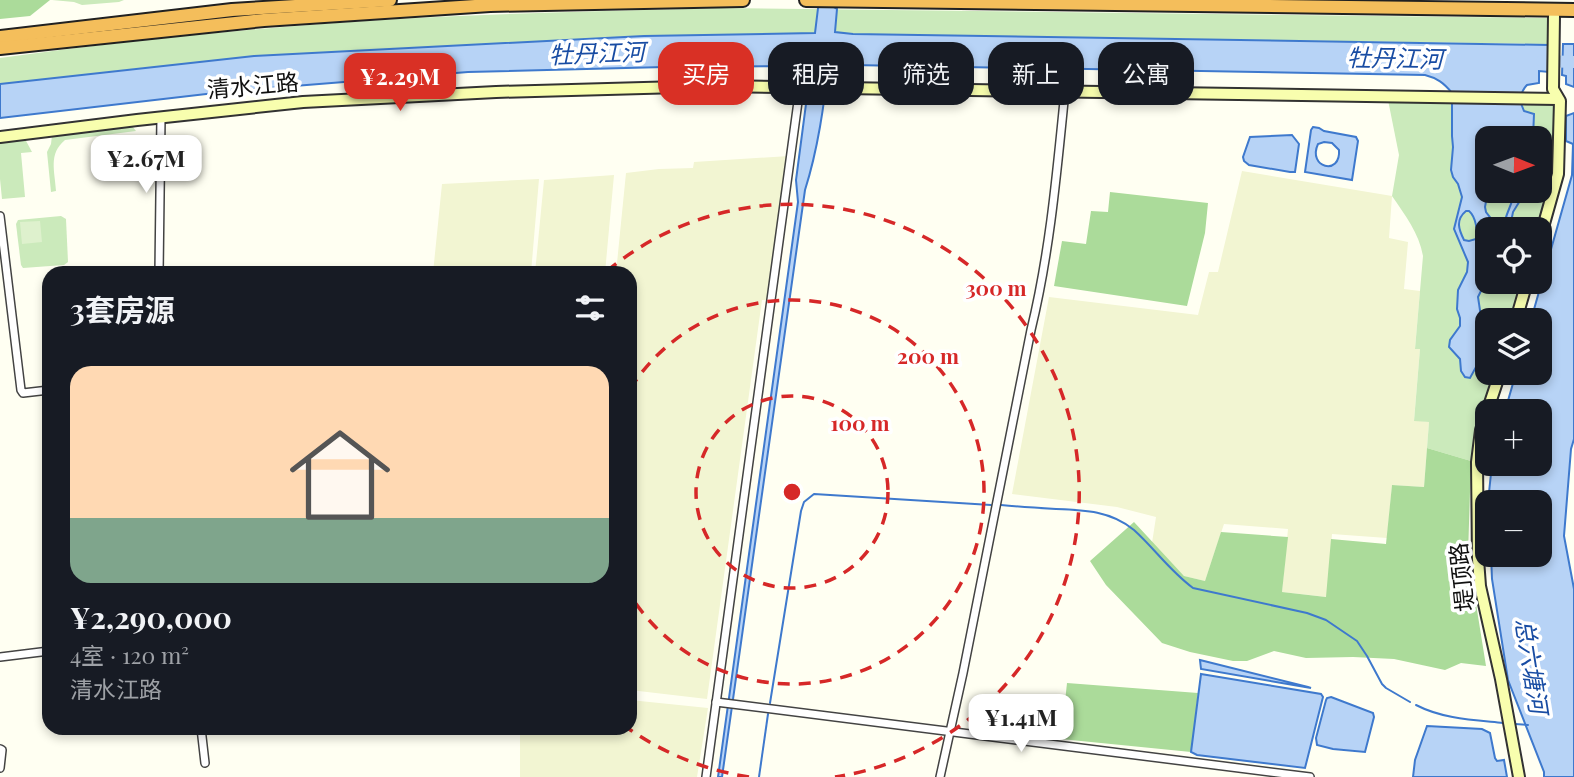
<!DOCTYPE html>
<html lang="zh">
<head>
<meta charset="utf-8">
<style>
  body { margin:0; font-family:"Playfair Display","Noto Sans SC",serif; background:#20242c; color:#f1f3f6; height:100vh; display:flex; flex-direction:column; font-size:26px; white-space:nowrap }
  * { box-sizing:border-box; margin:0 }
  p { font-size:23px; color:#9ea1a6 }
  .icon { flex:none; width:38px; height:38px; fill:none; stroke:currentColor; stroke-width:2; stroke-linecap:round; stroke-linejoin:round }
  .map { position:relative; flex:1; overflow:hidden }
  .sheet { position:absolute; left:42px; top:266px; width:595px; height:469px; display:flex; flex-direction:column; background:#171b24; border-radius:21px; box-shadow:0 4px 10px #0003 }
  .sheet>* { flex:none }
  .guide { position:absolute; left:658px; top:42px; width:665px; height:63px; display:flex; gap:14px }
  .needle { width:46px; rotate:91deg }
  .buttons { position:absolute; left:1475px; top:126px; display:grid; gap:14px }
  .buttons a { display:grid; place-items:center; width:77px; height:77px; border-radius:14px; background:#171b24; box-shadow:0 4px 10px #0003; font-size:35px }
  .price { position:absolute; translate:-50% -60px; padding:0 16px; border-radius:14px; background:#fff; color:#222; font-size:23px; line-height:46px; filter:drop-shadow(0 2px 4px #0008) }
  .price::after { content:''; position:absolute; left:50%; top:42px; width:21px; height:16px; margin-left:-10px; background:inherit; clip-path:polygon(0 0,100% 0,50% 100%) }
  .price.on { background:#d93025; color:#fff }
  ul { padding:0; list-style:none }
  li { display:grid; align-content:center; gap:14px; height:371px; padding:0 28px }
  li+li { border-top:2px solid #363941 }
  li span { display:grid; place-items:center; height:217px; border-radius:21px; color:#555 }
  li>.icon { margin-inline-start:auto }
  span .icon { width:126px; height:126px; fill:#fffc; stroke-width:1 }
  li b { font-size:30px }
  h2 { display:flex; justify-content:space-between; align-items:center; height:84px; padding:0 28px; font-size:30px }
  .pill { padding:0 24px; border-radius:21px; background:#171b24; box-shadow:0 4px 10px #0003; font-size:24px; line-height:63px }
  .pill.on { background:#d93025; color:#fff }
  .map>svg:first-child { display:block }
  .farmland { fill:#f2f5d2 }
  .green { fill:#cbeabb; fill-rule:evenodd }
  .forest { fill:#abdb9a }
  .pitch { fill:#def1cd }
  .water { fill:#b7d3f6; stroke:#3e79cd; stroke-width:2; fill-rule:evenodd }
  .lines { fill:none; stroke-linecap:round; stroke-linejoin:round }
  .stream { stroke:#3e79cd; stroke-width:2 }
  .river { stroke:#b7d3f6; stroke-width:12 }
  .street-casing { stroke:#434343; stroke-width:10 }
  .secondary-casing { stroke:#323232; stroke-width:14 }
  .highway-casing { stroke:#212121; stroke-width:16 }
  .street { stroke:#fff; stroke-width:7 }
  .secondary { stroke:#f8feae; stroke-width:10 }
  .highway { stroke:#f4be5b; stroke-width:12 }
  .ring { fill:none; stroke:#d62828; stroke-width:3.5; stroke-dasharray:12 9 }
  .labels { text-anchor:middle; stroke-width:7; stroke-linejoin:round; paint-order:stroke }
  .street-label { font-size:23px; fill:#101010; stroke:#fff }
  .water-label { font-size:24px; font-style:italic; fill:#184ca3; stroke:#fff }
  .centre { fill:#d62828; stroke:#fff; stroke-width:3.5 }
  .ring-label { font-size:21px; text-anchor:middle; font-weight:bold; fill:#d62828; stroke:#fff; stroke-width:7; stroke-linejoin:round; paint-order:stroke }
</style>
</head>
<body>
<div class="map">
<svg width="1574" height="777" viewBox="0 0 1574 777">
  <rect width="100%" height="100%" fill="#fffff2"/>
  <g class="farmland">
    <path d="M789 156 769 300H762L707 699 630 690V273H616L626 173 659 169 693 168 694 162Z"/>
    <path d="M1242 171 1392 196 1389 238 1408 242 1404 289 1420 291 1415 348 1420 349 1414 420 1429 422 1424 487 1392 485 1387 538 1332 534 1327 597 1282 592 1288 529 1224 524 1205 581 1184 576 1152 543 1156 517 1117 507 1012 494 1049 297 1198 315 1209 272H1218Z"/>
    <path d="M614 175 605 273H535L544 180Z"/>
    <path d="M539 179 531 273H433L442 184Z"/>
    <path d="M630 700 708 708 697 777H520V728H630Z"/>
  </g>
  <g class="green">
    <path d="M52 0H124L119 2 82 5 74 2Z"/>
    <path d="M719 8 1547 18V44L853 34 834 32 792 34 644 36 365 50 141 68 0 84V58C131 40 264 27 396 19 504 13 612 11 719 8Z"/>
    <path d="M1388 100 1557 102 1555 174 1539 229H1488V282H1523L1512 320H1488V373H1495L1476 434 1471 461 1427 448 1429 422 1414 421 1420 349H1415L1423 256C1419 233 1405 215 1392 196L1399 155ZM1488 138H1540V191H1488Z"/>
    <path d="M132 126 136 131 65 140C48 154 55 171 56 191L51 192 47 152 51 144 52 135Z"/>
    <path d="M25 139 32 152 21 153 25 197 2 199 0 179V142Z"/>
    <path d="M61 216 66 219 68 262 64 265 23 268 21 265 16 224 18 220Z"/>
  </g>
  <g class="forest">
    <path d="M0 0H50L30 16 0 19Z"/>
    <path d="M1110 192 1208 203 1205 233 1187 306 1054 286 1062 241 1086 244 1091 211 1108 212Z"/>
    <path d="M1427 448 1471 461 1468 554 1486 666 1461 663 1445 670 1394 659 1353 657 1306 658 1274 651 1247 661H1233L1190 652 1162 643 1106 585 1090 561 1134 522 1184 576 1205 581 1221 532 1288 537 1282 592 1326 597 1331 539 1386 544 1392 485 1424 487Z"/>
    <path d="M1067 683 1198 693 1191 752 1061 739Z"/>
  </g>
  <path class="pitch" d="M40 221 42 242 22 244 20 222Z"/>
  <g class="water">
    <path d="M819 0H832V6L837 9 835 32 853 34 1549 45V72L1539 71V83L1527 85C1520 92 1519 102 1524 111L1534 114 1533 138H1488V191L1485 207 1486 212 1493 221 1503 223 1505 221C1507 211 1514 201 1514 191H1520L1521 199 1513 212 1511 222 1500 229H1488L1487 279 1478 297 1481 317 1487 321V327L1482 336 1481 358 1470 378 1465 377 1461 371 1460 359 1449 347 1450 340 1460 326V318L1457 309 1458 290 1467 272 1468 262 1454 229 1462 197 1458 184 1453 177 1451 170 1453 147 1452 136V93C1444 83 1437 78 1425 75L851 65 829 62C824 105 818 149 805 190L722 777H718L798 202 796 180 811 66 665 67 468 72 232 91 0 118V84L254 56 644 36 815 33ZM1466 211H1469C1476 217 1478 232 1476 239L1469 241 1464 240C1459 230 1455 220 1466 211Z"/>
    <path d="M1563 44H1574V87L1566 84V76L1562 75Z"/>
    <path d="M1574 113V439L1571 449 1564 536 1574 589V777H1544V772L1508 680 1492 579 1491 555H1540V502H1488L1492 464H1540V411H1505L1516 373H1540V320H1531L1572 175 1573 144 1566 141V116Z"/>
    <path d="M1313 127 1319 128 1324 131 1356 137 1358 141 1352 180 1305 172 1311 130ZM1324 142 1332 143 1339 150C1341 176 1307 168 1318 144Z"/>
    <path d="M1292 135 1299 144 1295 172H1290L1249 165 1244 161 1243 157 1250 137Z"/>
    <path d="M1200 660 1308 687 1311 688 1201 669Z"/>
    <path d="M1201 674 1321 694 1323 697 1305 768 1197 755 1191 752Z"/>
    <path d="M1331 697 1373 713 1374 717 1365 752 1333 749 1317 745 1316 738 1326 700 1327 698Z"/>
    <path d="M1427 726 1482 729 1490 733 1495 758 1497 761 1504 760 1507 777H1413L1415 760Z"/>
  </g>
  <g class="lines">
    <g class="stream">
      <path d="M1001 505C1020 507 1038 508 1056 509 1085 510 1111 511 1134 530 1155 549 1169 570 1193 588L1307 613 1326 620 1357 641 1367 656 1382 684 1386 688 1410 702"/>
      <path d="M770 703 801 511 804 502 814 494 991 505"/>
      <path d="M1416 705C1443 719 1474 720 1503 723"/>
      <path d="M1515 724 1528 725"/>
      <path d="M759 777 768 714"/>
    </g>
    <path class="river" d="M1542 61 1574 62"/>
    <defs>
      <g id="street">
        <path d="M0 216 21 390 23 393 49 390"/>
        <path d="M159 273 161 117"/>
        <path d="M0 657 49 651"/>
        <path d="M716 702 1310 777"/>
        <path d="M201 728 205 763"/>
        <path d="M0 749 2 750 0 768"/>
        <path d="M706 777 800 87"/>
        <path d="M940 777 963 673 1031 330C1050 252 1057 171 1065 91"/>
      </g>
      <g id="secondary">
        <path d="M0 137 137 120 303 102 496 92 716 86 1558 99"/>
        <path d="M1540 238 1558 174 1560 101 1553 89 1554 16"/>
        <path d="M1516 320 1527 282"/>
        <path d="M1500 373 1481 430 1477 462 1478 559 1480 586 1501 679 1519 777"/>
      </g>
      <g id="highway">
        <path d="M806 0 1574 10"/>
        <path d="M0 37 232 10 390 0"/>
        <path d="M0 48 264 20 490 5 743 0"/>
      </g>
    </defs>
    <use href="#street" class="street-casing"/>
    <use href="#secondary" class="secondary-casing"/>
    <use href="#highway" class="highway-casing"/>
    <use href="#street" class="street"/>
    <use href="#secondary" class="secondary"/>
    <use href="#highway" class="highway"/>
  </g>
  <g class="ring">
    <circle cx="792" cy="492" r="96"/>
    <path d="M630 389A192 192 0 1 1 630 595"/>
    <path d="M749 777A288 288 0 0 1 629 729M607 271A288 288 0 1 1 835 777"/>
  </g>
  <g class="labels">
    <g class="street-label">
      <text transform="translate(253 86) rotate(-5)" y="8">清水江路</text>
      <text transform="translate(1462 577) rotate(-96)" y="8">堤顶路</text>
    </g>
    <g class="water-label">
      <text transform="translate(597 54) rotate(-2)" y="8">牡丹江河</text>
      <text transform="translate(1395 59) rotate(1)" y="8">牡丹江河</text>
      <text transform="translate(1531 666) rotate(81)" y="8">总六塘河</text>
    </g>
  </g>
  <circle cx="792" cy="492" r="10" class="centre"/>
  <g class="ring-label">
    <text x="996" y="296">300 m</text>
    <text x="928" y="364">200 m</text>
    <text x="860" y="431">100 m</text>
  </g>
</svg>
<div class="buttons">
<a><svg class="needle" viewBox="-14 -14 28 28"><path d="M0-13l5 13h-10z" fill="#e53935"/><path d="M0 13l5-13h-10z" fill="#9ea1a6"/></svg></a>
<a><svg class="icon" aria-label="locate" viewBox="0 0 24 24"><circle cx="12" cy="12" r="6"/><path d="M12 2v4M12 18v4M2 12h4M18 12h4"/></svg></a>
<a><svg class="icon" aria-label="layers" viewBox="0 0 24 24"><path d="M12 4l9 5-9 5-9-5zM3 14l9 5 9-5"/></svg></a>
<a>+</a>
<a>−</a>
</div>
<b class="price on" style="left:400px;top:113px">¥2.29M</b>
<b class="price" style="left:146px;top:195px">¥2.67M</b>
<b class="price" style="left:1021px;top:754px">¥1.41M</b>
<div class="guide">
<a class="pill on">买房</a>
<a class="pill">租房</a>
<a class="pill">筛选</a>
<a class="pill">新上</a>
<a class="pill">公寓</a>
</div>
<section class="sheet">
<h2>3套房源<svg class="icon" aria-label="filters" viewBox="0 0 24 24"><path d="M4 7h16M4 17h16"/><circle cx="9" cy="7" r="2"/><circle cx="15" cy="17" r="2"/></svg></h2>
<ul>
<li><span style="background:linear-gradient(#ffd9b3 70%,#7fa58c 0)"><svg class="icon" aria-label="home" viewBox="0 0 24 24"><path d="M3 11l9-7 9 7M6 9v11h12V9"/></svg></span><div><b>¥2,290,000</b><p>4室 · 120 m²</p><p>清水江路</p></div></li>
</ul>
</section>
</div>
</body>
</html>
